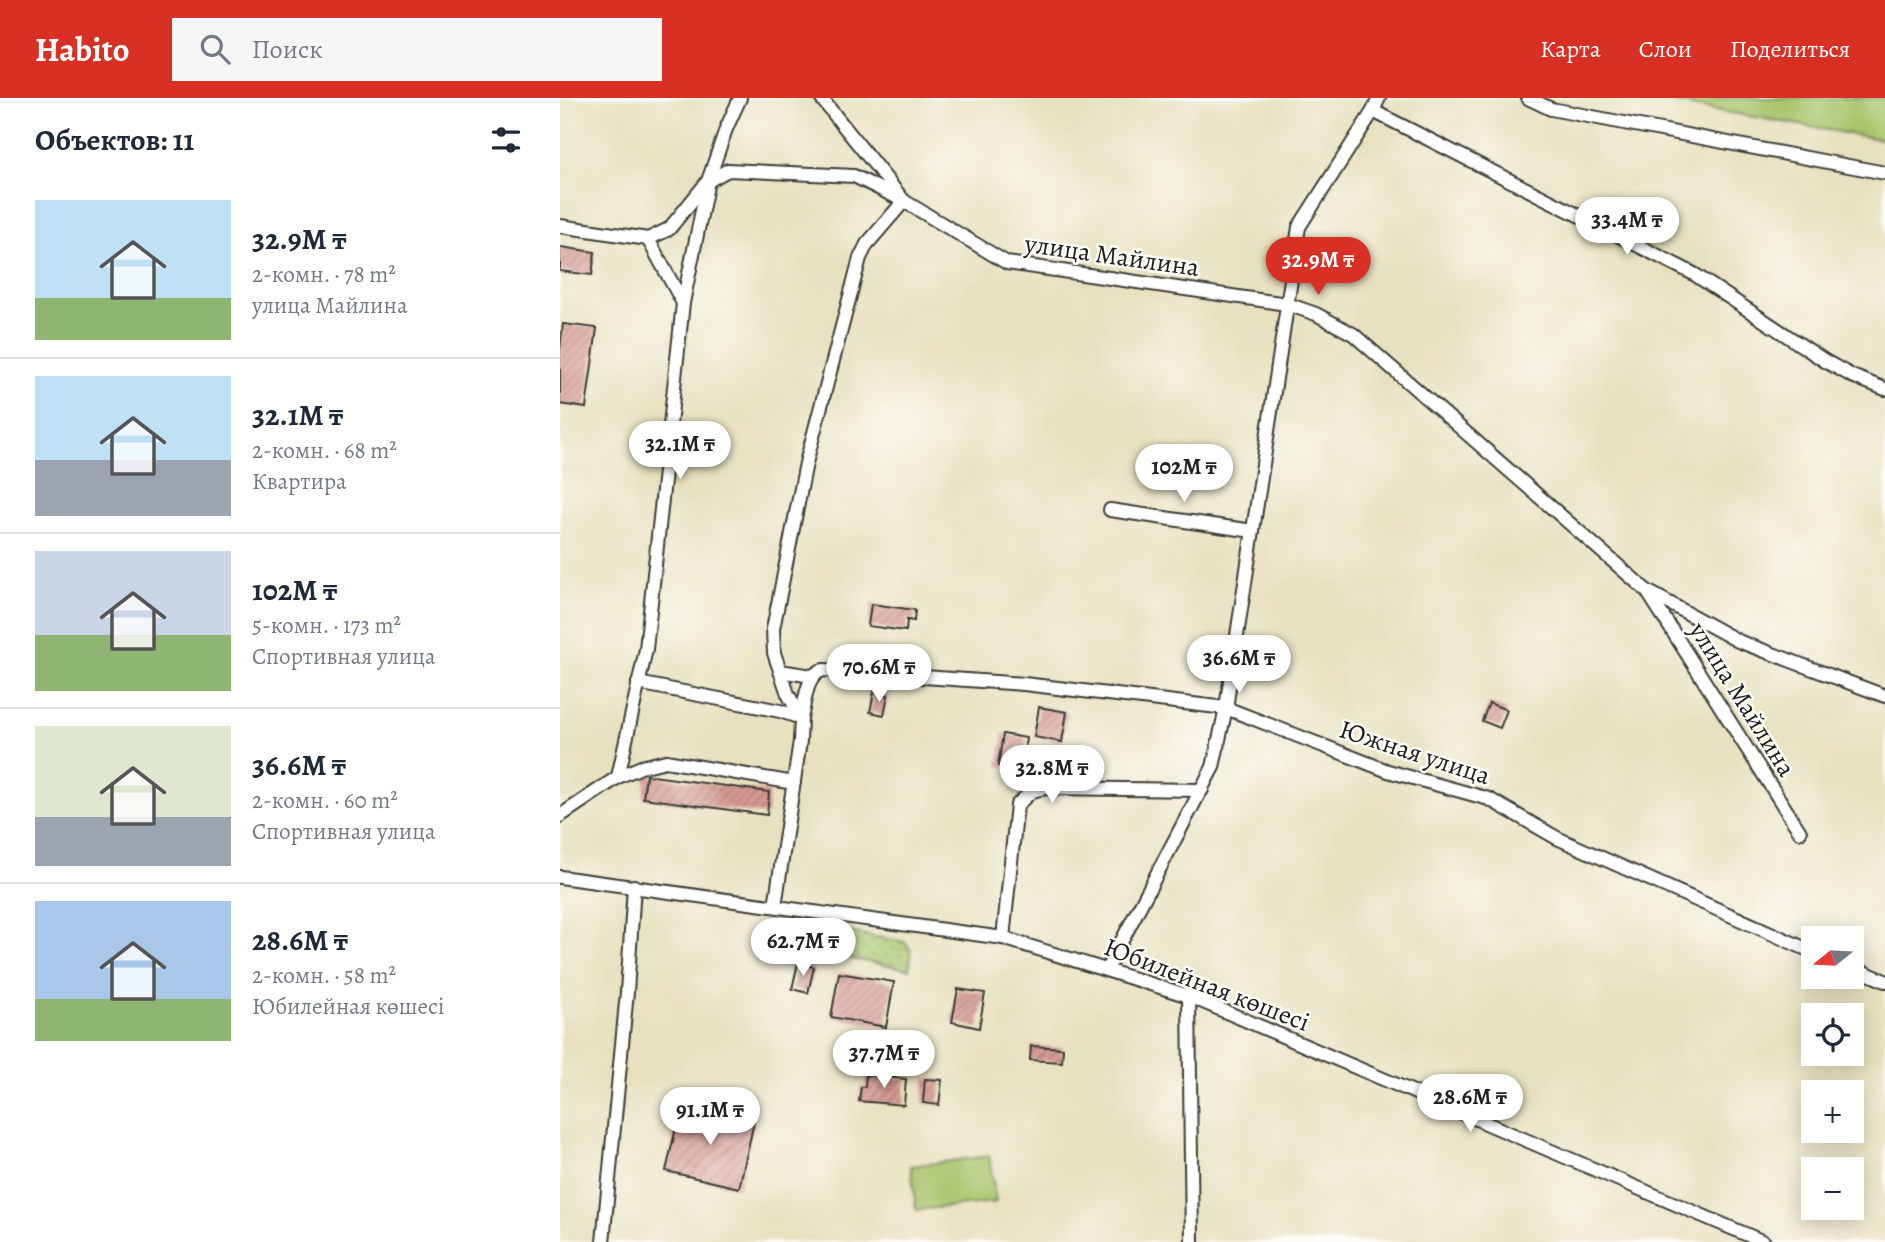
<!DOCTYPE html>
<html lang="ru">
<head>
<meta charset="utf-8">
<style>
  body { margin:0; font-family:Alegreya,serif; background:#f6f6f7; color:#1f2937; height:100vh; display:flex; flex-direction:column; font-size:26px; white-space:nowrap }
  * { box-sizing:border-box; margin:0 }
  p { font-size:23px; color:#747a83 }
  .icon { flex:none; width:38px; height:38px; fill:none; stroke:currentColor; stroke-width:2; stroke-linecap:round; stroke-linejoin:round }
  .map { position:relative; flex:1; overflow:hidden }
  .details { display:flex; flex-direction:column; background:#fff; width:560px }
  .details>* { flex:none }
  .needle { width:46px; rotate:252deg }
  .tools { position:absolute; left:1241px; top:828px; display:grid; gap:14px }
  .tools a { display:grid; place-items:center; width:63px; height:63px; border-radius:0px; background:#fff; box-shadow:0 4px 18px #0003; font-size:35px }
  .price { position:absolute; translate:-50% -60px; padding:0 16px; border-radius:24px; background:#fff; color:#222; font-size:23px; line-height:46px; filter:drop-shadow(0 2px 4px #0008) }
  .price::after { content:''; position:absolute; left:50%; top:42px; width:21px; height:16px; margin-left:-10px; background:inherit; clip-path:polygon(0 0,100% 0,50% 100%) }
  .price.selected { background:#d93025; color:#fff }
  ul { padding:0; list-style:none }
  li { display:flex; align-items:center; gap:21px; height:175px; padding:0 35px }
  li+li { border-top:2px solid #e0e1e3 }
  li span { display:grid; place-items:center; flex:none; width:196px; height:140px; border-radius:0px; color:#555 }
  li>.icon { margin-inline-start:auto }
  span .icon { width:84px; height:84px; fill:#fffc; stroke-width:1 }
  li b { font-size:30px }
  h2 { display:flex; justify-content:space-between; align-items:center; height:84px; padding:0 35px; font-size:30px }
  header { display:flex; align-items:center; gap:42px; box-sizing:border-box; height:98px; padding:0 35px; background:#d93025; color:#fff }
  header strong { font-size:33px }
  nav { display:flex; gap:38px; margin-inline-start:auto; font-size:24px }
  .search { width:490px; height:63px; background:#f6f6f7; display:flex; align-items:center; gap:18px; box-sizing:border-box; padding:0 24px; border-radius:0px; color:#747a83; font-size:26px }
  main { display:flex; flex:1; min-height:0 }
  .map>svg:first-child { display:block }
  .grass { fill:url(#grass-dots); stroke:#627044; stroke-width:2 }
  .pitch { fill:#a8c46b; stroke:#627044; stroke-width:2 }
  .building { fill:url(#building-hatch) }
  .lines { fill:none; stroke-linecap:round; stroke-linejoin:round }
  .street-casing { stroke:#3b3a34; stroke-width:16 }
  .street { stroke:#fff; stroke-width:12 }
  .labels { text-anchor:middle; stroke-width:5; stroke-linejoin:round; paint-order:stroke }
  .street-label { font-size:26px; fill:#1c1c1c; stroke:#fdfcf7 }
</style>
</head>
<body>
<header>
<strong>Habito</strong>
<div class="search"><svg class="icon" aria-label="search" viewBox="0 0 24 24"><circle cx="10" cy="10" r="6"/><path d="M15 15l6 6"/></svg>Поиск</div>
<nav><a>Карта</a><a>Слои</a><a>Поделиться</a></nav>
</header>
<main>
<section class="details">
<h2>Объектов: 11<svg class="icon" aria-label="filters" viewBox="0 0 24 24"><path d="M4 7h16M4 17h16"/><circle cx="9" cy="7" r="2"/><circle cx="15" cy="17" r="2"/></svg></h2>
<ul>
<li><span style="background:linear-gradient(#bfe0f5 70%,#8fb573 0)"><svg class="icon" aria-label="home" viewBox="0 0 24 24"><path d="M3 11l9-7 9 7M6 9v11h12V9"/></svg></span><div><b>32.9M ₸</b><p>2-комн. · 78 m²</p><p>улица Майлина</p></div></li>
<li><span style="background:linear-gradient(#bfe0f5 60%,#9aa5b1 0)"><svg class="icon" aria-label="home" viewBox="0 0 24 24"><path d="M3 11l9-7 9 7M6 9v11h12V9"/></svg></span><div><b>32.1M ₸</b><p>2-комн. · 68 m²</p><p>Квартира</p></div></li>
<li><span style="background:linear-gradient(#c9d6e8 60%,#8fb573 0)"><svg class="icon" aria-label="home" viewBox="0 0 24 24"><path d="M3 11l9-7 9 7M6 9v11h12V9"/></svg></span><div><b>102M ₸</b><p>5-комн. · 173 m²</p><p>Спортивная улица</p></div></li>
<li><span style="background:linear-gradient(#dfe7d0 65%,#9aa5b1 0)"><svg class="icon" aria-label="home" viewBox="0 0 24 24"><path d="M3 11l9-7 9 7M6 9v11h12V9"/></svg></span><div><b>36.6M ₸</b><p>2-комн. · 60 m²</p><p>Спортивная улица</p></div></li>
<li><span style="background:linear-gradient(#a9c7e8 70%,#8fb573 0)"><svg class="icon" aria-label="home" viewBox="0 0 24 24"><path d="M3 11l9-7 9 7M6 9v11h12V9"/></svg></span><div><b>28.6M ₸</b><p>2-комн. · 58 m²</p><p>Юбилейная көшесі</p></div></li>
</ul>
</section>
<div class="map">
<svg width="1325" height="1144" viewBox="0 0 1325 1144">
  <defs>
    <pattern id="grass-dots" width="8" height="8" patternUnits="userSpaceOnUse" patternTransform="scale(1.75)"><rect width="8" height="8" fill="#a8c46b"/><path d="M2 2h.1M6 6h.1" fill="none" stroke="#90a85c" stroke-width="1.8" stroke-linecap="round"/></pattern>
    <pattern id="building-hatch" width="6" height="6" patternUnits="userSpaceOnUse" patternTransform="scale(1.75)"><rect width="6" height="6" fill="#d69892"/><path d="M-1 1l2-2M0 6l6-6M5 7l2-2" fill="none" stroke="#ad7b76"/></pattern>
  </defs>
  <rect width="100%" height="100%" fill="#fdfcf7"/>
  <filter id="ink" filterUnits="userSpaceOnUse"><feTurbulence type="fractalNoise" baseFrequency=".0143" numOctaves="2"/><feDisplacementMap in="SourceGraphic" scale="14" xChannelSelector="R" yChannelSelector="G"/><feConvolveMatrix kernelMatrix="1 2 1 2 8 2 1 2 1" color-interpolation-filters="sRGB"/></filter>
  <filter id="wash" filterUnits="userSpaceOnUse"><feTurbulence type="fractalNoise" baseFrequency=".00686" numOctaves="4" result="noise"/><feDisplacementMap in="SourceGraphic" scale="28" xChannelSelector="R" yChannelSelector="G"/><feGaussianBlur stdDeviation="1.57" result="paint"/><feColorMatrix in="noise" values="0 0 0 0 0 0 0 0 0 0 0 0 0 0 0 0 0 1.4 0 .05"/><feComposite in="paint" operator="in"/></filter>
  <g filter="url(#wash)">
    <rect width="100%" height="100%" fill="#e8e1bf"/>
    <path class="grass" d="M228 823 344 844C354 851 351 860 349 871L212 847C214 836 216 827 228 823Z"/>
    <g class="pitch">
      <path d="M1086 0H1325V42Z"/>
      <path d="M429 1058 436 1104 356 1112 351 1068Z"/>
    </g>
    <g id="blocks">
      <g class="building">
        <path d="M0 149 35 154 32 177 0 173Z"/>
        <path d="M3 226 37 230 26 310 0 306V251Z"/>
        <path d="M311 506 355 512 354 523 347 522 346 533 308 528Z"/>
        <path d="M314 594 328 597 324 617 310 614Z"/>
        <path d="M929 605 947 612 940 630 922 623Z"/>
        <path d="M479 609 507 614 502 644 474 639Z"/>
        <path d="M443 636 466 640 462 671 438 668Z"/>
        <path d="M86 677 209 694 207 717 83 700Z"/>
        <path d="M238 865 254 869 248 895 232 891Z"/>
        <path d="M279 875 334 884 326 929 271 919Z"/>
        <path d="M398 891 425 895 419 930 392 924Z"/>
        <path d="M471 948 503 950 502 964 470 962Z"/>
        <path d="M306 977 346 981 344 1007 299 1003 301 989H305Z"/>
        <path d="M365 981 382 982 379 1007 363 1005Z"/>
        <path d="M121 1008 194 1024 179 1090 106 1073Z"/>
      </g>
    </g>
  </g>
  <g filter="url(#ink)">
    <use href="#blocks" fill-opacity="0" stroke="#3b3a34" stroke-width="2"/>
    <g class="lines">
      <defs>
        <g id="street">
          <path d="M968 0 991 11 1325 75"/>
          <path d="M813 13 1134 176 1265 263 1292 278 1325 291"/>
          <path d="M0 128 88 141 109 131 148 83 168 72 294 78 344 103 447 165 727 206 756 216 793 236 1087 493 1240 734"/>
          <path d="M88 141 123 205"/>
          <path d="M550 412 693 433"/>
          <path d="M1089 494 1178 543 1325 598"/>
          <path d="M220 573 252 578"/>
          <path d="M78 585 220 613 241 620C245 605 246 575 264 572L464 586 666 610 828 673 929 701 997 740 1253 854"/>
          <path d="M58 679 81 669 106 663 234 685"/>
          <path d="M0 718 58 679 86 551 123 205 148 83 166 31 180 0"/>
          <path d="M0 779 443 840 629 898 1204 1144"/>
          <path d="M215 808 240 643 241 620 228 596 214 555 213 531 246 365 300 160 307 146 344 103 261 0"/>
          <path d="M443 840 457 707 472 693 486 690 642 692"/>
          <path d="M1292 869 1325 883"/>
          <path d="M547 871 653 669 666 610 739 129 813 13 819 0"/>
          <path d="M629 898 632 1144"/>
          <path d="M43 1144 67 894 74 788"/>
        </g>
      </defs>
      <use href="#street" class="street-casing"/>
      <use href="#street" class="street"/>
    </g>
  </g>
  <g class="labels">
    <g class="street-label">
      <text transform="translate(552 157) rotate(8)" y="9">улица Майлина</text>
      <text transform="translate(1183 601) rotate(58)" y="9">улица Майлина</text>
      <text transform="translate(855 654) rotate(18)" y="9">Южная улица</text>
      <text transform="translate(647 886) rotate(21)" y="9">Юбилейная көшесі</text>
    </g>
  </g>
</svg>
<div class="tools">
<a><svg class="needle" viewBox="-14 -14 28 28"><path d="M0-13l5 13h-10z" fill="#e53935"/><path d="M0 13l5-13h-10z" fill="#747a83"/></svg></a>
<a><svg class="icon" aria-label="locate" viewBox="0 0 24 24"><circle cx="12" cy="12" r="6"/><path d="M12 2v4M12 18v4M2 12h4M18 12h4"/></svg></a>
<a>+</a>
<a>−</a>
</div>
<b class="price" style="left:1067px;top:159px">33.4M ₸</b>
<b class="price selected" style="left:758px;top:199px">32.9M ₸</b>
<b class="price" style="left:120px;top:383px">32.1M ₸</b>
<b class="price" style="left:624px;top:406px">102M ₸</b>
<b class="price" style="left:679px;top:597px">36.6M ₸</b>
<b class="price" style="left:319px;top:606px">70.6M ₸</b>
<b class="price" style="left:492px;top:707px">32.8M ₸</b>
<b class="price" style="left:243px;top:880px">62.7M ₸</b>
<b class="price" style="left:324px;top:992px">37.7M ₸</b>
<b class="price" style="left:910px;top:1036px">28.6M ₸</b>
<b class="price" style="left:150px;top:1049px">91.1M ₸</b>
</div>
</main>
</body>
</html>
